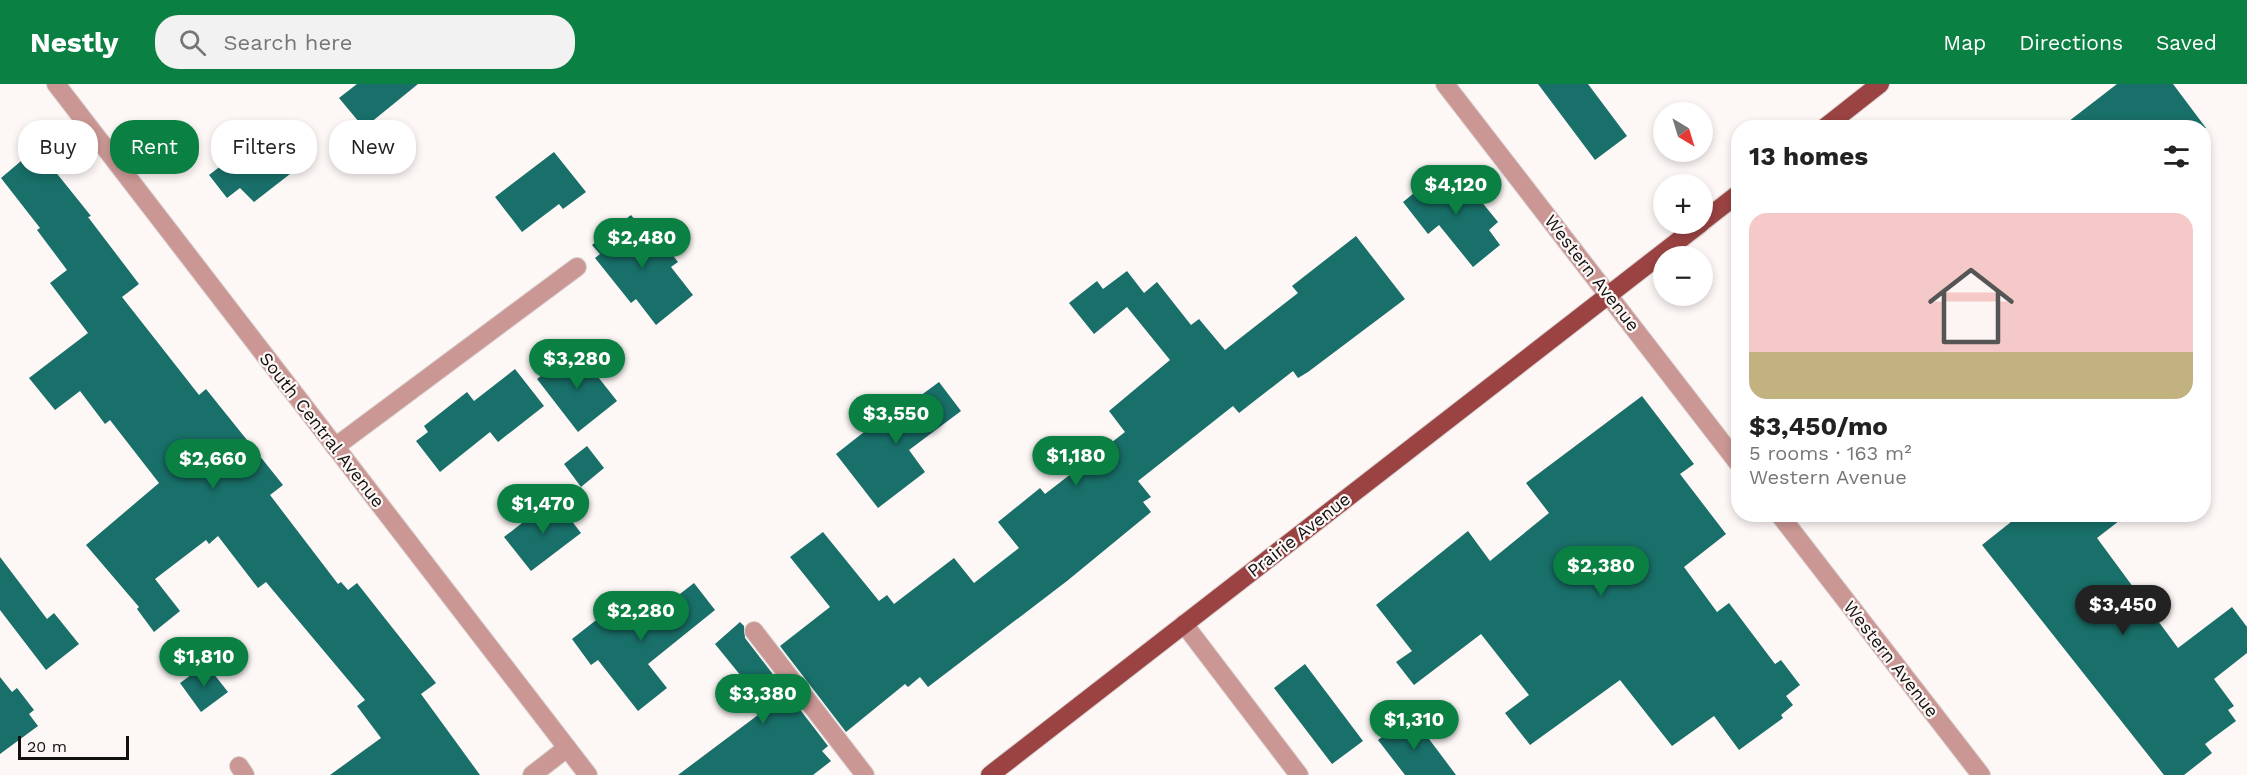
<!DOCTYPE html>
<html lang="en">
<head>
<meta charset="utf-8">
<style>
  body { margin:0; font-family:"Work Sans",sans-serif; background:#f2f2f2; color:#222; height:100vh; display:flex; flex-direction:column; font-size:22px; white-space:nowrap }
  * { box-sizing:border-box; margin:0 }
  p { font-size:20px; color:#767676 }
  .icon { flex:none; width:33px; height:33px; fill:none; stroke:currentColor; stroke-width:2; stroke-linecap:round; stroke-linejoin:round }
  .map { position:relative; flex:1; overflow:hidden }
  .panel { position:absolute; left:1731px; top:36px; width:480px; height:402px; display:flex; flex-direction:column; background:#fff; border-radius:24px; box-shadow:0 3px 9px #0003 }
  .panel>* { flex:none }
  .top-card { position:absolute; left:18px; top:36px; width:570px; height:54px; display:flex; gap:12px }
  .needle { width:39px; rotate:142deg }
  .controls { position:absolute; left:1653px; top:18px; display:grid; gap:12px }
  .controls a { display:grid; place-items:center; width:60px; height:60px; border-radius:50%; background:#fff; box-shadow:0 3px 9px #0003; font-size:30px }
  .scale { position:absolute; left:18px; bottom:15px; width:111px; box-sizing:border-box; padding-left:6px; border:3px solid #131110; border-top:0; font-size:16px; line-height:21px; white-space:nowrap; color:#131110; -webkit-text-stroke:4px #fdf7f6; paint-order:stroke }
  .price { position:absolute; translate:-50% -51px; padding:0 14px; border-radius:21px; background:#0b8043; color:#fff; font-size:20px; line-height:39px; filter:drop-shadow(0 2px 3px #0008) }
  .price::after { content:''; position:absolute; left:50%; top:36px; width:18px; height:14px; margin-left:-9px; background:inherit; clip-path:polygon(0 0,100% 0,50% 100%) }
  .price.current { background:#222; color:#fff }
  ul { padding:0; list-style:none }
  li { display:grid; align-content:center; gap:12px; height:318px; padding:0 18px }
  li+li { border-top:2px solid #e0e0e0 }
  li span { display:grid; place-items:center; height:186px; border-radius:18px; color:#555 }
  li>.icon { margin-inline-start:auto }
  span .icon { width:108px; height:108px; fill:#fffc; stroke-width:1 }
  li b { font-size:26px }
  h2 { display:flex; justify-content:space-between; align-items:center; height:72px; padding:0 18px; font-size:26px }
  .tag { padding:0 21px; border-radius:24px; background:#fff; box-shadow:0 3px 9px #0003; font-size:21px; line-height:54px }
  .tag.current { background:#0b8043; color:#fff }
  header { display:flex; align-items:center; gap:36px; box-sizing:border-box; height:84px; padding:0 30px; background:#0b8043; color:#fff }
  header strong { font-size:28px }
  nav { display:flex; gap:33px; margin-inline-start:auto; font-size:21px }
  .search { width:420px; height:54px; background:#f2f2f2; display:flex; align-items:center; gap:15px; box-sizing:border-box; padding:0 21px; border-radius:24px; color:#767676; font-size:22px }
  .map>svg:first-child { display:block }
  .building { fill:#196f69 }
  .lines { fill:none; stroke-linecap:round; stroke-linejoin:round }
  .minor-casing { stroke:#d8d2d1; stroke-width:20 }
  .major-casing { stroke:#d8d2d1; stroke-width:20 }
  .minor { stroke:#ca9794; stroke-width:18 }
  .major { stroke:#9a4342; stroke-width:18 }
  .labels { text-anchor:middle; stroke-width:4.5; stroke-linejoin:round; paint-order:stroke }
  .street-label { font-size:18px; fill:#131110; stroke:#fdf7f6 }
</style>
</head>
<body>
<header>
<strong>Nestly</strong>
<div class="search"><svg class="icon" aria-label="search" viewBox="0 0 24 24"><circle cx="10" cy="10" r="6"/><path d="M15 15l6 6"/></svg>Search here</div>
<nav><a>Map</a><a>Directions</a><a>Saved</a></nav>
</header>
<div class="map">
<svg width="2247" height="691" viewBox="0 0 2247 691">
  <rect width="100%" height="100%" fill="#fdf7f6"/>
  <g class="building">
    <path d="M357 0H418L364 44 339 14Z"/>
    <path d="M1538 0H1588L1627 52 1595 76Z"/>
    <path d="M2117 0H2173L2206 44H2060Z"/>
    <path d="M278 38 308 76 254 118 240 104 227 114 209 91Z"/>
    <path d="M34 66H38L91 132 88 133 139 200 122 213 199 311 206 305 283 401 270 411 338 500 341 498 348 506 357 499 436 599 421 610 480 691H330L381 654 357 622 365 616 266 498 258 504 218 452 209 460 206 456 155 495 180 527 154 548 137 525 139 523 86 461 159 399 110 336 105 340 80 307 55 326 29 294 88 249 50 199 67 186 37 146 40 144 1 94Z"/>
    <path d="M554 68 586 108 563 125 559 120 522 148 495 113Z"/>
    <path d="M1455 85 1498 138 1489 146 1500 161 1473 183 1439 141 1428 150 1403 118 1425 100 1430 106Z"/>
    <path d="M631 131 653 158 659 154 678 178 671 183 693 211 656 241 636 215 631 219 595 174 600 170 592 161Z"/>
    <path d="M1356 152 1405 215 1308 288 1298 294 1293 287 1239 329 1233 322 1138 397 1151 413 1143 418 1151 428 1067 497 928 603 920 593 908 603 905 600 846 648 780 562 830 523 790 473 823 448 879 517 887 511 894 520 954 474 974 499 1019 464 998 438 1040 404 1045 410 1125 348 1109 327 1170 276 1127 223 1094 250 1069 219 1097 197 1103 205 1127 187 1144 209 1157 198 1191 241 1199 235 1225 266 1298 209 1292 202Z"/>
    <path d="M576 265 617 317 578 348 537 295Z"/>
    <path d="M515 285 544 322 498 358 490 348 440 388 416 357 428 348 424 342 467 308 474 317Z"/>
    <path d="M939 298 961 327 909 366 925 388 878 424 836 370 883 333 886 337Z"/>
    <path d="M1642 312 1694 380 1680 390 1726 450 1684 483 1717 528 1729 519 1775 580 1781 576 1800 601 1786 612 1793 621 1781 631 1783 634 1739 666 1714 632 1672 662 1620 596 1530 661 1505 629 1529 611 1481 550 1414 601 1396 578 1412 567 1376 521 1468 447 1490 477 1549 429 1526 399Z"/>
    <path d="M587 362 604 384 581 403 564 380Z"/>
    <path d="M554 414 581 449 531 487 504 453Z"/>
    <path d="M2021 430H2128L2097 454 2178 564 2232 523 2247 543V569L2214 595 2234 622 2228 626 2236 637 2205 660 2212 669 2184 691H2164L1982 461Z"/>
    <path d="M0 473 47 535 54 529 79 560 46 586 0 526Z"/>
    <path d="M694 499 715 526 648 580 667 604 638 627 598 576 591 581 572 555 623 515 644 538Z"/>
    <path d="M740 538 744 542 745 554 828 662 822 667 831 677 813 691H678L758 631 745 615 754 608 715 560Z"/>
    <path d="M206 580 228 608 201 628 180 599Z"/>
    <path d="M1305 580 1363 657 1332 680 1274 604Z"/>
    <path d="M0 593 12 608 17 604 34 626 29 630 38 642 0 670Z"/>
    <path d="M1411 631 1456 691H1405L1378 656Z"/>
  </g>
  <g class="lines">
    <defs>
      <g id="minor">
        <path d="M56 0 588 691"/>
        <path d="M1445 0 1738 379"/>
        <path d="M335 363 577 183"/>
        <path d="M1779 430 1981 691"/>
        <path d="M1184 540 1299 691"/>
        <path d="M754 547 865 691"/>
        <path d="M239 682 245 691"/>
        <path d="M532 691 567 664"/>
      </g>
      <g id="major">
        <path d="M1824 44 1880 0"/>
        <path d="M1702 138 1738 110"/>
        <path d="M990 691 1700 140"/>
      </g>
    </defs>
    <use href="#minor" class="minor-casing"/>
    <use href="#major" class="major-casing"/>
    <use href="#minor" class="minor"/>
    <use href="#major" class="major"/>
  </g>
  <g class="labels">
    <g class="street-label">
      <text transform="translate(1592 189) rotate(52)" y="6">Western Avenue</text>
      <text transform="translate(322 346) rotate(52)" y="6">South Central Avenue</text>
      <text transform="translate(1299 451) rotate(-38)" y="6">Prairie Avenue</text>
      <text transform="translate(1891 575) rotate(52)" y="6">Western Avenue</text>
    </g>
  </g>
</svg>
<div class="controls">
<a><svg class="needle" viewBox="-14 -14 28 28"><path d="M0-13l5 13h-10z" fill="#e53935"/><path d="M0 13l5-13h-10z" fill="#767676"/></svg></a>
<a>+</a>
<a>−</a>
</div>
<div class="scale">20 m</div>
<b class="price" style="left:1456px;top:132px">$4,120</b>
<b class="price" style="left:642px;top:185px">$2,480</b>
<b class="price" style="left:577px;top:306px">$3,280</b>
<b class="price" style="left:896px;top:361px">$3,550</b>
<b class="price" style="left:1076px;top:403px">$1,180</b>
<b class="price" style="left:213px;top:406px">$2,660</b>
<b class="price" style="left:543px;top:451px">$1,470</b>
<b class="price" style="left:1601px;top:513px">$2,380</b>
<b class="price current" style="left:2123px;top:552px">$3,450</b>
<b class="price" style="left:641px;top:558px">$2,280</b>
<b class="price" style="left:204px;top:604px">$1,810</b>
<b class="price" style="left:763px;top:641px">$3,380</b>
<b class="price" style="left:1414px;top:667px">$1,310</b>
<div class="top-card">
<a class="tag">Buy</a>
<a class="tag current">Rent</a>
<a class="tag">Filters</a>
<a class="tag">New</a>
</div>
<section class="panel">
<h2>13 homes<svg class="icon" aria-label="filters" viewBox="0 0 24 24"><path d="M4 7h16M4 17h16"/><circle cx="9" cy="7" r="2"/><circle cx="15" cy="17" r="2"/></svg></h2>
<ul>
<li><span style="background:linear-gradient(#f6c9c9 75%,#c2b280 0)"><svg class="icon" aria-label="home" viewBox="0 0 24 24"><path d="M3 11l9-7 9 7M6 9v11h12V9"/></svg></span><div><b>$3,450/mo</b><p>5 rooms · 163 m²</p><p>Western Avenue</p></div></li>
</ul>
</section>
</div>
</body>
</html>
